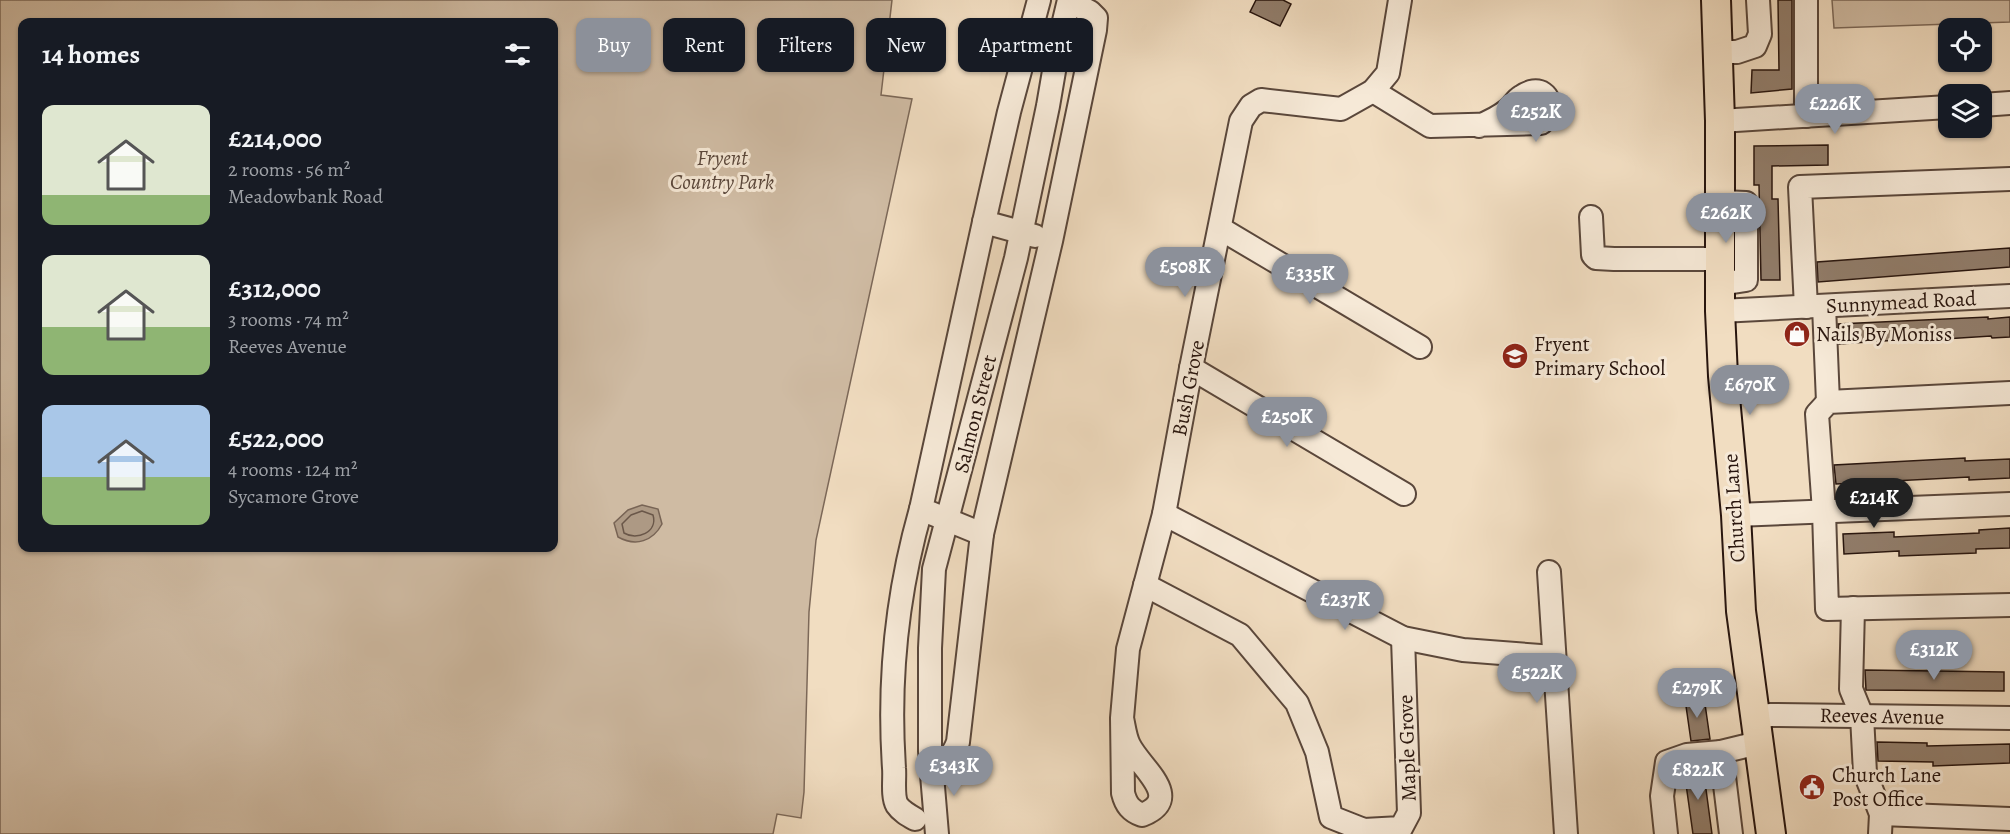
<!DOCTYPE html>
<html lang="en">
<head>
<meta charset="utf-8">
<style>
  body { margin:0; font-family:Alegreya,serif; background:#20242c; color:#f1f3f6; height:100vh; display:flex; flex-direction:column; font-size:22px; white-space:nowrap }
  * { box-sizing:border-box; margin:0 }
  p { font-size:20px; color:#9ea1a6 }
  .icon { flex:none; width:33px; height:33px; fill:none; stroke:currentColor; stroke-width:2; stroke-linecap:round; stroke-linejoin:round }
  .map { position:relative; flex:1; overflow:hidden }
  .details { position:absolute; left:18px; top:18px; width:540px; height:534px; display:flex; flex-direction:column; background:#171b24; border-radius:12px; box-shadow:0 2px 4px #0004 }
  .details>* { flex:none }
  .hud { position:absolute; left:576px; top:18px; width:570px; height:54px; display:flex; gap:12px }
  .fabs { position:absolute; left:1938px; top:18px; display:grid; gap:12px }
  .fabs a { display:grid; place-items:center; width:54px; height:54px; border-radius:12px; background:#171b24; box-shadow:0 2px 4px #0004; font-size:30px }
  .price { position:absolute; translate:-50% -51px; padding:0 14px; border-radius:21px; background:#8c9099; color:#fff; font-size:20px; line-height:39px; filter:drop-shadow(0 2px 3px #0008) }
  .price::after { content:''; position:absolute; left:50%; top:36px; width:18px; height:14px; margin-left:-9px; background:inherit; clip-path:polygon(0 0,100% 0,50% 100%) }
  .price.on { background:#222; color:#fff }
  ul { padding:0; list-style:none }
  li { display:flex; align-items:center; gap:18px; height:150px; padding:0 24px }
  li span { display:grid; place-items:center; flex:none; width:168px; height:120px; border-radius:12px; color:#555 }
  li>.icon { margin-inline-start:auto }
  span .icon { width:72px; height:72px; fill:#fffc; stroke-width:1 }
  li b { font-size:26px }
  h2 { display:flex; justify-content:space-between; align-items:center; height:72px; padding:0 24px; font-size:26px }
  .chip { padding:0 21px; border-radius:12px; background:#171b24; box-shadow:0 2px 4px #0004; font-size:21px; line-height:54px }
  .chip.on { background:#8c9099; color:#fff }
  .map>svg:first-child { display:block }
  .green { fill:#cfbba3; stroke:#7c6858; stroke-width:1.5; fill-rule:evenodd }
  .water { fill:#ad9984; stroke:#786455; stroke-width:1.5 }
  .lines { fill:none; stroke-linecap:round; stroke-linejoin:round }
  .shore { stroke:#6a5749; stroke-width:1.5 }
  .building { fill:#917d6b; stroke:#28150e; stroke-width:1.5 }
  .minor-casing { stroke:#5a473b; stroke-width:26 }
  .major-casing { stroke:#28150e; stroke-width:32 }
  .minor { stroke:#f6e9d7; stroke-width:22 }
  .major { stroke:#f1ddc1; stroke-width:28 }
  .labels { text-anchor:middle; stroke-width:6; stroke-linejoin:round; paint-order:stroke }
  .park-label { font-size:21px; font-style:italic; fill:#5a473b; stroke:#f6e9d7 }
  .street-label { font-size:21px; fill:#28150e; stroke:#f6e9d7 }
  .poi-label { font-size:21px; fill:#28150e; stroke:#f6e9d7; text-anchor:start }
</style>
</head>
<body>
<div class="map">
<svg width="2010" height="834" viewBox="0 0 2010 834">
  <rect width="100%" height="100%" fill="#f1ddc1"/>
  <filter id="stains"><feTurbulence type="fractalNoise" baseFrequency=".00333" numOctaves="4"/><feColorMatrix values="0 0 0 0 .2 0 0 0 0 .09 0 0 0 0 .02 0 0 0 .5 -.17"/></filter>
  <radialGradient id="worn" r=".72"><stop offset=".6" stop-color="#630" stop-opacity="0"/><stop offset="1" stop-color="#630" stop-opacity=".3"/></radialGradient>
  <g class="green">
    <path d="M0 0H892L881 95 912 99 816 540 809 612 804 792 801 818 777 814 773 834H0ZM22 22H554V548H22Z"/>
    <path d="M1832 0H2010V22L1834 28Z"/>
  </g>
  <path class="water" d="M642 505 658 509 662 524C653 541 636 547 618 537L614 523 628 510Z"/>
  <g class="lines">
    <path class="shore" d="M642 511 653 515C658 532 637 541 624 533L622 524 631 515Z"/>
  </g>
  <g class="building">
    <path d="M1256 0H1283L1291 4 1280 26 1250 12Z"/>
    <path d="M1778 0H1792V89L1751 93 1752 70H1779Z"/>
    <path d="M1828 145V165L1772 166V199H1778L1780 280H1761L1759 185H1754V146Z"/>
    <path d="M2010 248V267L1818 282 1817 262Z"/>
    <path d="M1988 317V319L2010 317V337L1992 338 1991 336 1913 341V339L1839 344 1838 324Z"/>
    <path d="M1965 458V461L2010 459V478L1969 480V477L1836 484 1834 465Z"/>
    <path d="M2010 528V548L1976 549V553L1899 556V551L1844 554 1843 534 1894 532V537L1979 533V530Z"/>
    <path d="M1865 670 2004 672V691L1866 690Z"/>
    <path d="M1704 697 1710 739 1691 741 1685 699Z"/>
    <path d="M1877 742 1927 743V746L2010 744V763L1933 766V762L1878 761Z"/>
    <path d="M1703 767 1712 834H1693L1684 770Z"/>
  </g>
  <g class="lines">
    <defs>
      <g id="minor">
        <path d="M1718 52H1737L1755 46 1760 34 1758 0"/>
        <path d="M1373 91 1430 126 1541 123 1550 115C1552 95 1539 84 1521 97 1516 100 1513 106 1508 110 1499 117 1489 122 1479 126"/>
        <path d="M1982 105 2010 103"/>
        <path d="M1806 116V0"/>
        <path d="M1720 121 1948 107"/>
        <path d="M1720 202 1746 203V280L1720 284"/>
        <path d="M1591 217 1593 255 1596 258 1614 259H1721"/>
        <path d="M1221 229 1420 347"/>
        <path d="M1035 236 984 222 1009 112 1039 0"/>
        <path d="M1824 306 1828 402"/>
        <path d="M1806 307 1800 187 2010 179"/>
        <path d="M1720 311 2010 296"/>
        <path d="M1191 368 1404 494"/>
        <path d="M2010 393 1828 402 1817 414 1824 511 1827 609 2010 605"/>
        <path d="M1164 514 1403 638 1463 650 1554 657"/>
        <path d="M1736 515 2010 504"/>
        <path d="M982 534 921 509 984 222"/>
        <path d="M1549 572 1566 834"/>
        <path d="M1145 585 1240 635 1297 703 1317 752 1331 817 1364 830 1401 828 1409 813 1403 638"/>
        <path d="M1853 608 1851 689 1862 716 1865 773 1881 814 1880 834"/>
        <path d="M1755 717 1771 715 2010 718"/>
        <path d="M1122 718C1124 727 1125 737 1129 745 1140 768 1185 798 1142 815 1131 811 1126 805 1123 793L1122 718 1128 649 1164 514 1191 368 1241 121 1251 106 1261 100 1341 109 1373 91 1388 73 1400 0"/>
        <path d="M931 763C946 762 953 756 958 742L982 534 1051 241 1095 30 1096 18 1090 12 1069 1"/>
        <path d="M1881 814 2010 819"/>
        <path d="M915 819C908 815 901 811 897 805 892 796 895 778 894 768 888 680 897 593 921 509"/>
        <path d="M937 834 930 751V648L934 569 1016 258 1048 106 1059 42 1069 0"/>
        <path d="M1666 834 1662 796 1667 762 1687 755 1721 752"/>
        <path d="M1731 834 1721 752 1758 743"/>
      </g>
      <path id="major" d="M1716 0 1720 121V311L1723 376 1736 515 1741 611 1771 834"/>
    </defs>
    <use href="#minor" class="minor-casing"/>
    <use href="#major" class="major-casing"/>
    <use href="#minor" class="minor"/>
    <use href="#major" class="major"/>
  </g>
  <defs>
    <symbol id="shop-disc" viewBox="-11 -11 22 22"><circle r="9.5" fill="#8f2418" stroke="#f6e9d7"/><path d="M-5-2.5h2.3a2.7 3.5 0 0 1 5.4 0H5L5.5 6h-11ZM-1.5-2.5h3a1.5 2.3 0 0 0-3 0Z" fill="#fff"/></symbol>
    <symbol id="school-disc" viewBox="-11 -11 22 22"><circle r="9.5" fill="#8f2418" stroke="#f6e9d7"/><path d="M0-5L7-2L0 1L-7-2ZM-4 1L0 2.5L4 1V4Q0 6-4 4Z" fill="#fff"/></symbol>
    <symbol id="civic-disc" viewBox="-11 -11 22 22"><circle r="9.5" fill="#8f2418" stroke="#f6e9d7"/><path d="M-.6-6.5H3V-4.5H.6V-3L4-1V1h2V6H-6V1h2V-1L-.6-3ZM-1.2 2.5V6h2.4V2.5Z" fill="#fff"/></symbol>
  </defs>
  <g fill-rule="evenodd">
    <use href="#shop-disc" x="1782" y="319" width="30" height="30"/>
    <use href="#school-disc" x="1500" y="341" width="30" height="30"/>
    <use href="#civic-disc" x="1797" y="772" width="30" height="30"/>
  </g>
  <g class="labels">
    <g class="park-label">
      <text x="722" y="165">Fryent<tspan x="722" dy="24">Country Park</tspan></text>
    </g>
    <g class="street-label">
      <text transform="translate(1901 302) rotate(-3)" y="7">Sunnymead Road</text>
      <text transform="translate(1188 388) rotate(-79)" y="7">Bush Grove</text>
      <text transform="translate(975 414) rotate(-76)" y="7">Salmon Street</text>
      <text transform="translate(1734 508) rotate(-94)" y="7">Church Lane</text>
      <text transform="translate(1882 716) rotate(1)" y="7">Reeves Avenue</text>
      <text transform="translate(1407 748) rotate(-92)" y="7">Maple Grove</text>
    </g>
    <g class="poi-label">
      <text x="1816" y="341">Nails By Moniss</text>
      <text x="1534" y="351">Fryent<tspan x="1534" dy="24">Primary School</tspan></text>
      <text x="1832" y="782">Church Lane<tspan x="1832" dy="24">Post Office</tspan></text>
    </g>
  </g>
  <rect width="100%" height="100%" filter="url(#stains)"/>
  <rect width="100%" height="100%" fill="url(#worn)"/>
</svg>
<div class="fabs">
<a><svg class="icon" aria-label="locate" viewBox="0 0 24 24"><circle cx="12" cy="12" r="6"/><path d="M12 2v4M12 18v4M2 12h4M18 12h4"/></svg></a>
<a><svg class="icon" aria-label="layers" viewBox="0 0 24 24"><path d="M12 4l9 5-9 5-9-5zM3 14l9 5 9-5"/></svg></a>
</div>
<b class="price" style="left:1835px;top:135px">£226K</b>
<b class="price" style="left:1536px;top:143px">£252K</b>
<b class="price" style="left:1726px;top:244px">£262K</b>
<b class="price" style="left:1185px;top:298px">£508K</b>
<b class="price" style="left:1310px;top:305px">£335K</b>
<b class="price" style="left:1750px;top:416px">£670K</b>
<b class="price" style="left:1287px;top:448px">£250K</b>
<b class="price on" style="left:1874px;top:529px">£214K</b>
<b class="price" style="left:1345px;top:631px">£237K</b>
<b class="price" style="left:1934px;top:681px">£312K</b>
<b class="price" style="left:1537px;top:704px">£522K</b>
<b class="price" style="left:1697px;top:719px">£279K</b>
<b class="price" style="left:954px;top:797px">£343K</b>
<b class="price" style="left:1698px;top:801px">£822K</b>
<div class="hud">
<a class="chip on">Buy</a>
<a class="chip">Rent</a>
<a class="chip">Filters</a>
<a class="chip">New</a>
<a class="chip">Apartment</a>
</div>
<section class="details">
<h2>14 homes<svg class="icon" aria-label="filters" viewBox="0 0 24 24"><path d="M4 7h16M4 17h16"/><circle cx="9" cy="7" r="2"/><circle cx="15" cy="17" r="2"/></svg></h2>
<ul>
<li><span style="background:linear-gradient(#dfe7d0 75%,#8fb573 0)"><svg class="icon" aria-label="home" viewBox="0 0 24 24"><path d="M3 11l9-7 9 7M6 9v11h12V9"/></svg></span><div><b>£214,000</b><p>2 rooms · 56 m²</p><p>Meadowbank Road</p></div></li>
<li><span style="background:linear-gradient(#dfe7d0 60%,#8fb573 0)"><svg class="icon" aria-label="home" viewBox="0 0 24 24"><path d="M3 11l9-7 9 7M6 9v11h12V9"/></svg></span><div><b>£312,000</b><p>3 rooms · 74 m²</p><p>Reeves Avenue</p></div></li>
<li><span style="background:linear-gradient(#a9c7e8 60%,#8fb573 0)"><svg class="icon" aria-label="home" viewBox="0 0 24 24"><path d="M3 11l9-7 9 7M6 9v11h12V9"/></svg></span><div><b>£522,000</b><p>4 rooms · 124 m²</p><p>Sycamore Grove</p></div></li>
</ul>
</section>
</div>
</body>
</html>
